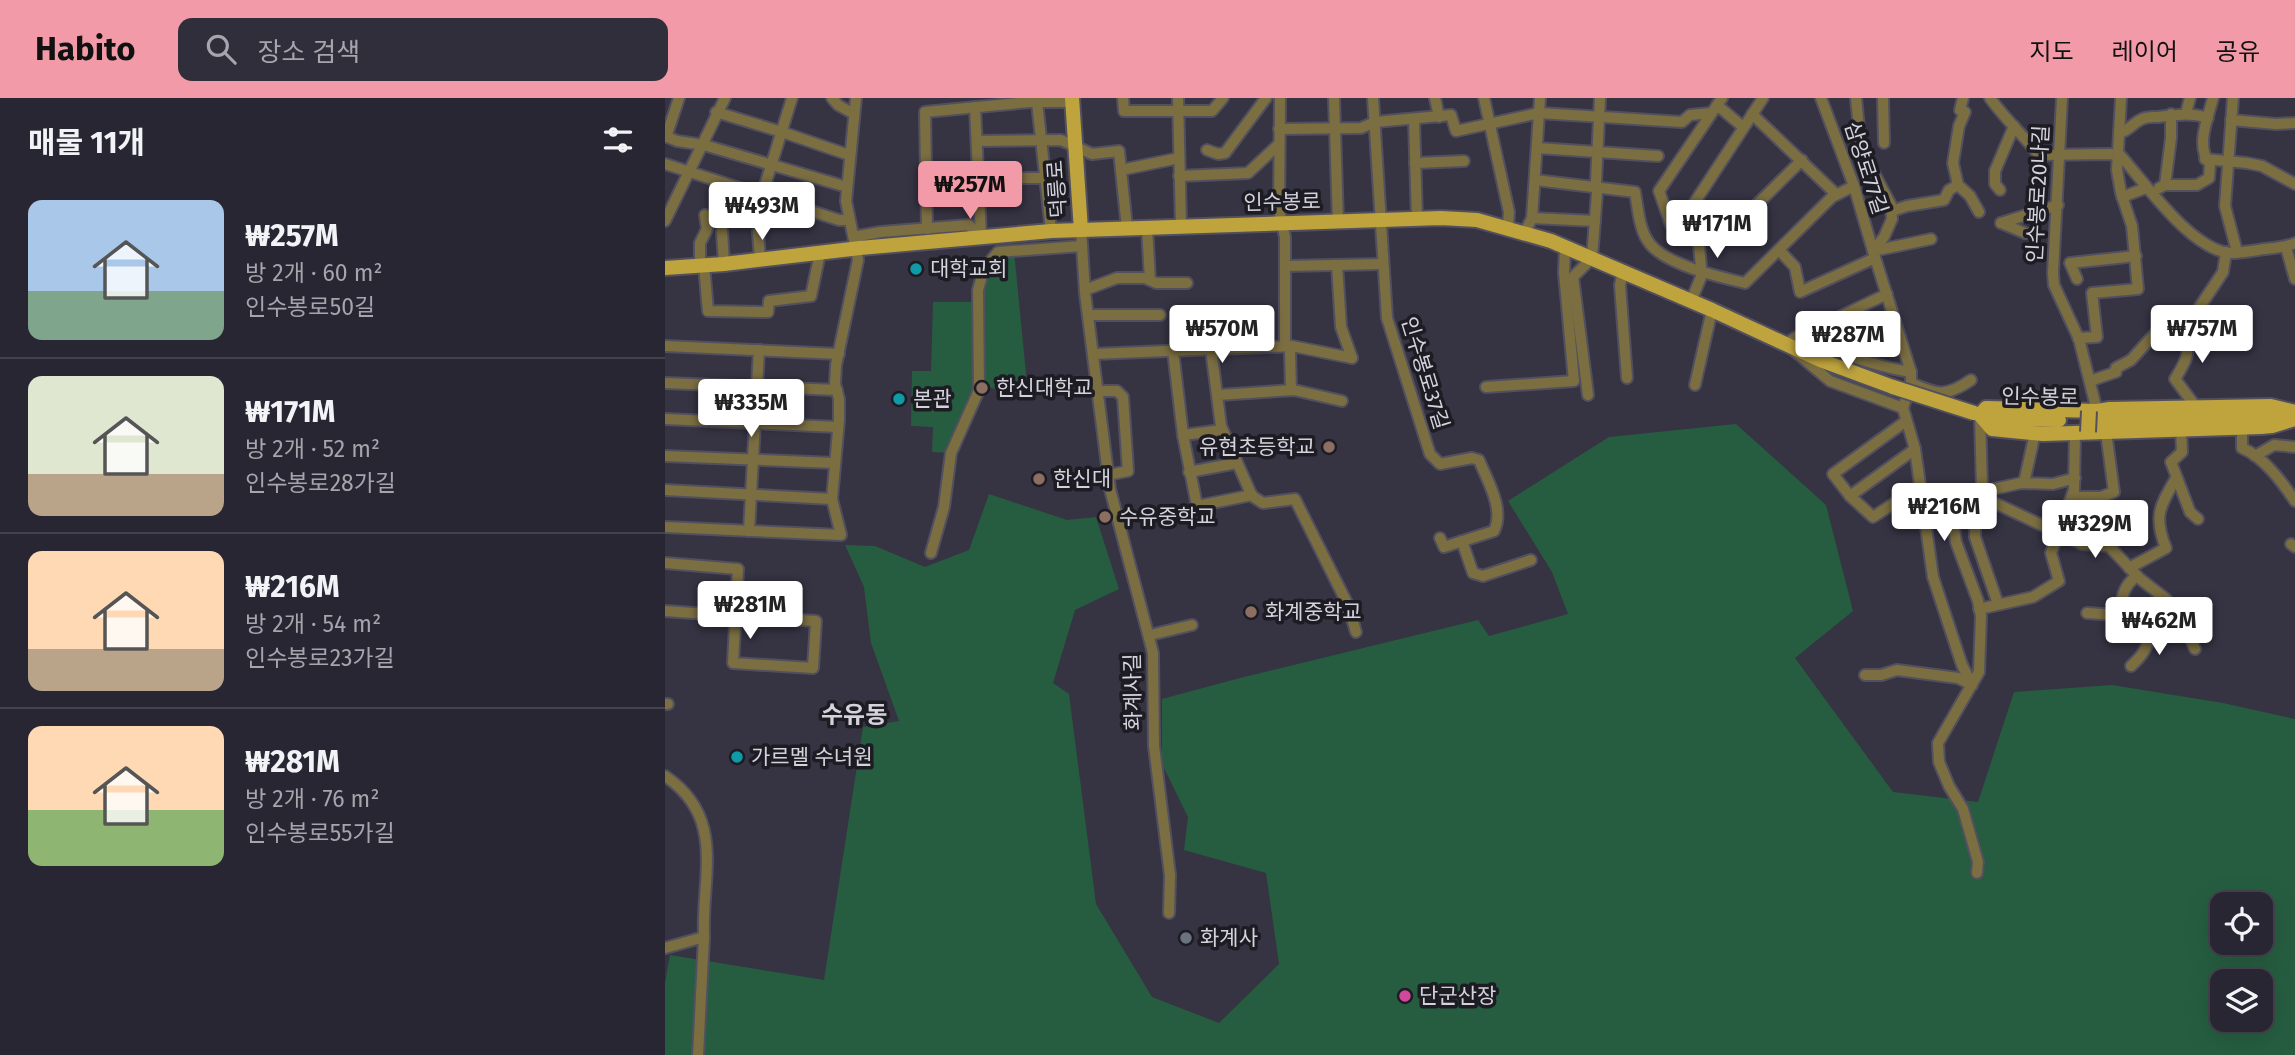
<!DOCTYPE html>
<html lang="ko">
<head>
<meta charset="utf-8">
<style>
  body { margin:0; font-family:"Fira Sans","Noto Sans KR",sans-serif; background:#302e3a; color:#f1f3f6; height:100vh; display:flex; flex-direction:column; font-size:26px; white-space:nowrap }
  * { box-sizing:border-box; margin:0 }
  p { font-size:23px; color:#a5a5ac }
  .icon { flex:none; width:38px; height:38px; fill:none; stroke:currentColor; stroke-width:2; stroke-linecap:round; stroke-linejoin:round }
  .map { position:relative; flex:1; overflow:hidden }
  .panel { display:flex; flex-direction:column; background:#282632; width:665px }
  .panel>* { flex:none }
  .buttons { position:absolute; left:1545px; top:794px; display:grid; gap:14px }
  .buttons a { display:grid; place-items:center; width:63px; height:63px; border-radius:14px; background:#282632; box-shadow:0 7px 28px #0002,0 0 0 2px #44434d; font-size:35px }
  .price { position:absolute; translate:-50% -60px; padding:0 16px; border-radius:7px; background:#fff; color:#222; font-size:23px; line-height:46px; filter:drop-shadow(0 2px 4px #0008) }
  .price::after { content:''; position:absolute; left:50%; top:42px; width:21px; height:16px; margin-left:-10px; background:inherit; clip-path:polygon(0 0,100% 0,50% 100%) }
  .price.selected { background:#f39aa9; color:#111 }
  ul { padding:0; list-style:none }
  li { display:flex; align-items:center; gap:21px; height:175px; padding:0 28px }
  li+li { border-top:2px solid #44434d }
  li span { display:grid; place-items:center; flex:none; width:196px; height:140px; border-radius:14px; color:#555 }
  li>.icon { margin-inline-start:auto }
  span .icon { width:84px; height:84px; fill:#fffc; stroke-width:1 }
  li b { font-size:30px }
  h2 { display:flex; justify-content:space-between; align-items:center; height:84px; padding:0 28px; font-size:30px }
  header { display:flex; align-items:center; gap:42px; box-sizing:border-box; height:98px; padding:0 35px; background:#f39aa9; color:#111 }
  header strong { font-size:33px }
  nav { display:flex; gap:38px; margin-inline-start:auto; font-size:24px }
  .search { width:490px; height:63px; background:#302e3a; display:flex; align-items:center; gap:18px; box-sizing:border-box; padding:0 24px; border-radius:14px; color:#a5a5ac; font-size:26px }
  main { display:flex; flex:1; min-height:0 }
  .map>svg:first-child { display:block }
  .green { fill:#265d40; fill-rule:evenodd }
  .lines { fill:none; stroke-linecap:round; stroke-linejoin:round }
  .minor-casing { stroke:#52505f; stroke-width:14 }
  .major-casing { stroke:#52505f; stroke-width:18 }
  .minor { stroke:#7b6e41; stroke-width:10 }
  .major { stroke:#bfa43e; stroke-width:14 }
  .major-bridge-casing { stroke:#52505f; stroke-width:18; stroke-linecap:butt }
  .major-bridge { stroke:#bfa43e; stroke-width:14 }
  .culture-dot { fill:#0f9aa8; stroke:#1d1c23; stroke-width:2.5 }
  .education-dot { fill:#8d6e63; stroke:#1d1c23; stroke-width:2.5 }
  .worship-dot { fill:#6b7280; stroke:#1d1c23; stroke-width:2.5 }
  .hotel-dot { fill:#d1479c; stroke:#1d1c23; stroke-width:2.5 }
  .labels { text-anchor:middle; stroke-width:7; stroke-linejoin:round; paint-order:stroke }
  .street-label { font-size:21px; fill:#d4d3dd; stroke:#1d1c23 }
  .poi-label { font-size:21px; fill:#d4d3dd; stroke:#1d1c23; text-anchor:start }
  .quarter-label { font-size:24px; font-weight:bold; fill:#d4d3dd; stroke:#1d1c23 }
</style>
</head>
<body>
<header>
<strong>Habito</strong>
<div class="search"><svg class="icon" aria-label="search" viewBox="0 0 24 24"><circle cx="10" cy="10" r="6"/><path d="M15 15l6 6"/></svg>장소 검색</div>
<nav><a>지도</a><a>레이어</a><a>공유</a></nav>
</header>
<main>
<section class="panel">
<h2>매물 11개<svg class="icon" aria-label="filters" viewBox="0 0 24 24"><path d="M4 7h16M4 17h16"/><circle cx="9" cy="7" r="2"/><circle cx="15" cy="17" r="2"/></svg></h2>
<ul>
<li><span style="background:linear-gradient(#a9c7e8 65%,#7fa58c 0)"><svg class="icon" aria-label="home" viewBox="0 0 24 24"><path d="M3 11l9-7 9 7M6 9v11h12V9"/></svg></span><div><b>₩257M</b><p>방 2개 · 60 m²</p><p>인수봉로50길</p></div></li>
<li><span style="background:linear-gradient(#dfe7d0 70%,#b9a48a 0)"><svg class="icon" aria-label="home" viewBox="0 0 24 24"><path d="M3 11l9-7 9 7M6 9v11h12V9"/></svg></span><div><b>₩171M</b><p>방 2개 · 52 m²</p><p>인수봉로28가길</p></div></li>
<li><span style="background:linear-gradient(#ffd9b3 70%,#b9a48a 0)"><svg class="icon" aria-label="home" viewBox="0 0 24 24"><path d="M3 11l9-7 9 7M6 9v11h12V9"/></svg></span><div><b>₩216M</b><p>방 2개 · 54 m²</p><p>인수봉로23가길</p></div></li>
<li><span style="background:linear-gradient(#ffd9b3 60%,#8fb573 0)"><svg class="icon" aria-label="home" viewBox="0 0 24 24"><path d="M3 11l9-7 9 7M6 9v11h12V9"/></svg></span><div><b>₩281M</b><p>방 2개 · 76 m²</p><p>인수봉로55가길</p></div></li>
</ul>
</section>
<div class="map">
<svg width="1630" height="957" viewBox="0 0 1630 957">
  <rect width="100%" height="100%" fill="#363343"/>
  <g class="green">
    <path d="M349 153 363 296 333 301 332 291 314 288 286 355 267 354 268 329 246 328 247 273H266L268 204H313V192L333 154Z"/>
    <path d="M1071 326 1161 407 1188 513 1130 560 1228 694 1313 704 1349 594 1447 587 1558 605 1630 621V957H0V885L5 857 159 882 198 629 234 623 206 545 199 489 180 447 210 448 260 469 304 452 324 396 402 422 431 419 454 491 410 512 388 585 404 596 431 806 487 899 554 925 614 866 601 775 519 752 523 719 497 666V601L575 580 813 522 824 538 903 516 887 474 843 403 944 339ZM1558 807H1596V845H1558ZM1558 884H1596V922H1558Z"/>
  </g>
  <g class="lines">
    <defs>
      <g id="minor">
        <path d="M167 0 173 7 189 16"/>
        <path d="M458 0 459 13H547L558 0"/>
        <path d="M513 0 516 128"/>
        <path d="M615 0 614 112 620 139V243L625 252 626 292"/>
        <path d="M669 0 673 124"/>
        <path d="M708 0 722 220 765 356 775 366 807 360 814 362C822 382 840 411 829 433L779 449 775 440"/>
        <path d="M770 0 774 19"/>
        <path d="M819 0 844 114 843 129"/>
        <path d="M1057 0 994 93 1006 127 1033 135H1063L1137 62"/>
        <path d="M1156 0 1189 88 1208 153 1266 141"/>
        <path d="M1191 0 1196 51 1226 107 1227 121 1219 139 1208 153 1246 274V285L1238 310"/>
        <path d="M1218 0 1219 45"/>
        <path d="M1298 0 1295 12 1300 14 1294 28 1288 65 1293 87 1305 98 1314 114"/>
        <path d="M1325 0C1340 21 1358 37 1374 57L1445 56 1455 57C1480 85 1527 153 1566 155 1575 155 1585 153 1593 152 1605 150 1619 150 1630 145"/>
        <path d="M1397 0 1388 175 1389 187 1414 241 1432 313"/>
        <path d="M1568 0 1560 108 1572 154"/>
        <path d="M372 4 386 133"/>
        <path d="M1052 7 1078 29"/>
        <path d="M310 9 316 140"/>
        <path d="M51 14 117 34 184 57"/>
        <path d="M1521 15 1525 0"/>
        <path d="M1087 16 1171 96"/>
        <path d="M749 22 752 121"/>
        <path d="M1566 22 1611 26 1630 25"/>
        <path d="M614 31 696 30 710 24 786 17 791 33 874 15 1017 24 1025 17 1046 15"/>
        <path d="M1454 35C1466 32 1467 25 1477 21 1483 18 1487 19 1493 19 1512 17 1525 14 1543 20"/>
        <path d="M0 38 12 43 39 47 182 89"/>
        <path d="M1 39 14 0"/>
        <path d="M312 43 396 42 427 56 454 53 462 130"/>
        <path d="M872 50 993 58"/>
        <path d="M542 52 553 56 560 55 601 0"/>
        <path d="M1540 61 1582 65 1597 68 1630 86"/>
        <path d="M750 65 799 63"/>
        <path d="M0 66 174 122H184"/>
        <path d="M456 72 514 60"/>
        <path d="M514 78 583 75 614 46"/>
        <path d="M314 80H380"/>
        <path d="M870 82 970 94C973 110 974 133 985 146 1002 167 1054 179 1080 185L1167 99 1189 88"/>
        <path d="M1500 87H1532L1544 80 1545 66C1530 48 1543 20 1548 0"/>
        <path d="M1494 90 1500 87 1506 40V16"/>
        <path d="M1335 92 1330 86V73L1349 28"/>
        <path d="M97 97 127 0"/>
        <path d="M1457 99 1481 90"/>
        <path d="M1227 113 1242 108 1279 102 1284 92 1293 87"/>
        <path d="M867 120 930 123"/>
        <path d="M0 123 60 0"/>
        <path d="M1336 125 1393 107"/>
        <path d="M1336 125 1360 135"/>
        <path d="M482 129 485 182"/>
        <path d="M262 131 260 14 365 4H407"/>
        <path d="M416 132 420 195 445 391 488 555 489 648 505 777 504 815"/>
        <path d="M57 133 59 166"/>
        <path d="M93 134 95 162"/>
        <path d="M860 134 867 120 875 0"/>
        <path d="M191 148 193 138 216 134 304 127 316 140"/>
        <path d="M1621 149 1630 181"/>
        <path d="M1114 152 1130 169 1135 194 1210 160"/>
        <path d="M39 167 43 213 103 214 104 203 146 198 155 155"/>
        <path d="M672 167 676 229 687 260"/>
        <path d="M35 168V145L42 131 40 117"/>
        <path d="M620 168 718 166"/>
        <path d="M958 173 955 187 962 280"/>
        <path d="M1412 181 1405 165 1471 158"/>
        <path d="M420 192 452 180H480L491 185H522"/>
        <path d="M1026 203 1036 179V169L1030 104 1098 0"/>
        <path d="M423 217H495"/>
        <path d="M1168 222 1222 196"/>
        <path d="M1413 240 1432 239 1427 195 1473 191 1467 128 1456 95 1452 72 1456 0"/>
        <path d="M0 248 174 256"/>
        <path d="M546 251 556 328 587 398 598 405 630 401 683 507 691 534"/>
        <path d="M508 253 518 337 532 408 587 397"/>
        <path d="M428 256 627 248 687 260"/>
        <path d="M1425 283 1451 274V270L1466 262 1495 230 1518 234"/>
        <path d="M0 285 172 292"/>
        <path d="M1246 285C1273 297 1281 299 1306 282"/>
        <path d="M1030 287 1047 212"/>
        <path d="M821 289 909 283 899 174 900 150"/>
        <path d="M432 293H452L458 299 463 373 443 377"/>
        <path d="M553 297 629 292 677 303"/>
        <path d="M923 297 908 179 927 160 932 95 931 84 935 0"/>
        <path d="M1531 309 1510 281C1521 263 1527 255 1518 234L1558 174 1561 154"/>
        <path d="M1238 310 1250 351 1268 479 1297 567 1307 587"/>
        <path d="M1238 310 1165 283 1121 246 1131 239C1169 251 1205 268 1246 274"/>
        <path d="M1315 317 1317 390 1311 408 1310 439 1333 506"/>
        <path d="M0 321 173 329"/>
        <path d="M1241 323 1168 376 1185 398 1208 419 1254 389"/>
        <path d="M1577 330V350C1599 359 1617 384 1630 403"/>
        <path d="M1516 331 1517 354 1506 364 1525 414 1533 421"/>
        <path d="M518 337 557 332"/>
        <path d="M0 358 169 365"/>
        <path d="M1590 358 1609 347 1630 349"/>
        <path d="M524 374 572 365"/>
        <path d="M1359 385 1370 335"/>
        <path d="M0 392 167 401"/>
        <path d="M1185 398 1250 351"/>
        <path d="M1315 398 1417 446 1444 448 1474 480 1501 501 1517 522 1530 551"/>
        <path d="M1407 399H1436L1449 394 1441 334"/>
        <path d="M1285 403 1291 444 1313 503 1316 518 1314 574 1273 645 1274 664 1284 688 1298 711 1313 764 1312 775"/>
        <path d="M1259 406 1306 402 1329 391 1356 385 1388 386 1410 380"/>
        <path d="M0 429 176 437 167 401 174 322V301L170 286 171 267 193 162 181 103 191 0"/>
        <path d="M84 433 94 252"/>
        <path d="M797 443 808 475 818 478 866 462"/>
        <path d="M1626 446 1630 449"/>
        <path d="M266 455 279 409 286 355 314 292 313 192 319 171 333 154 417 148"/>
        <path d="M0 465 73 471 68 565 148 570 151 523 75 518H71L0 513"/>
        <path d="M1464 470 1501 450C1488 418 1495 408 1511 380"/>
        <path d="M1314 511 1368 499 1394 483 1386 455 1409 392 1410 334"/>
        <path d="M1422 515 1452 517 1480 534H1485L1509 511"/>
        <path d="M1456 519C1456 502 1457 488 1472 478"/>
        <path d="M485 537 527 527"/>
        <path d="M1466 568C1477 558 1483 550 1485 534"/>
        <path d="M1200 577H1216L1232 572 1293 580 1307 587"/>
        <path d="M0 606H3"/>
        <path d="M0 678C62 720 36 779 39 839L0 850"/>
        <path d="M33 957 39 839"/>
      </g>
      <g id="major">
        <path d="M407 0 416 132"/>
        <path d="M0 170 59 166 195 150 386 133 776 120 812 122 886 143 1047 212 1155 262 1228 289"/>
        <path d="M1630 314 1606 308 1445 311 1432 313 1321 310 1315 317 1327 331 1378 336 1596 329 1607 328 1630 321"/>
        <path d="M1314 316 1328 321 1394 322"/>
        <path d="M1425 321 1625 318"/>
      </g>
    </defs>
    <use href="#minor" class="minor-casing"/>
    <use href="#major" class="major-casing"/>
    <use href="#minor" class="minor"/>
    <use href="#major" class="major"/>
    <defs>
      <g id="major-bridge">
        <path d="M1228 289 1309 315"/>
        <path d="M1423 334 1424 313"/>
      </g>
    </defs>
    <use href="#major-bridge" class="major-bridge-casing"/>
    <use href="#major-bridge" class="major-bridge"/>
  </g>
  <g class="culture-dot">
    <circle cx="251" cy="171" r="7"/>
    <circle cx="234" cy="301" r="7"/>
    <circle cx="72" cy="659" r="7"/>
  </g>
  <g class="education-dot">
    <circle cx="317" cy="290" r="7"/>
    <circle cx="664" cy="349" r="7"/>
    <circle cx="374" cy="381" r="7"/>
    <circle cx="440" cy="419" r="7"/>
    <circle cx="586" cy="514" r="7"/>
  </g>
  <circle class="worship-dot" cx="521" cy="840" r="7"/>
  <circle class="hotel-dot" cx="740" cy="898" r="7"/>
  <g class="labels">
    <g class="street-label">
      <text transform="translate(1201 70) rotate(72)" y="7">삼양로77길</text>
      <text transform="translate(392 91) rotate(-94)" y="7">덕릉로</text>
      <text transform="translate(1373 96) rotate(-87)" y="7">인수봉로20나길</text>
      <text transform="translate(617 104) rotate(-1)" y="7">인수봉로</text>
      <text transform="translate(760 275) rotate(73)" y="7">인수봉로37길</text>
      <text transform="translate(1375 299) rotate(1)" y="7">인수봉로</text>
      <text transform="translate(468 594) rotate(-91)" y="7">화계사길</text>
    </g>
    <g class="poi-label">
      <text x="265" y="178">대학교회</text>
      <text x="331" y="297">한신대학교</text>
      <text x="248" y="308">본관</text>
      <text x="650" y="356" text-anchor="end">유현초등학교</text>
      <text x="388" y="388">한신대</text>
      <text x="454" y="426">수유중학교</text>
      <text x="600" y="521">화계중학교</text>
      <text x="86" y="666">가르멜 수녀원</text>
      <text x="535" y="847">화계사</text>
      <text x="754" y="905">단군산장</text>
    </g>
    <g class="quarter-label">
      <text x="189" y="625">수유동</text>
    </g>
  </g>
</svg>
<div class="buttons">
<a><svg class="icon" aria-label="locate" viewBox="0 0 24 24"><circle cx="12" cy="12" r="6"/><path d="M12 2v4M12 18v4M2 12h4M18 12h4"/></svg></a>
<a><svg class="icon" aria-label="layers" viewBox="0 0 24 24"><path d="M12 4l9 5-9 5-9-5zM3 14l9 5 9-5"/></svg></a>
</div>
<b class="price selected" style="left:305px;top:123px">₩257M</b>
<b class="price" style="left:97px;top:144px">₩493M</b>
<b class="price" style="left:1052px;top:162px">₩171M</b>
<b class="price" style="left:557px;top:267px">₩570M</b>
<b class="price" style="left:1537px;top:267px">₩757M</b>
<b class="price" style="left:1183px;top:273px">₩287M</b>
<b class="price" style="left:86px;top:341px">₩335M</b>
<b class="price" style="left:1279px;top:445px">₩216M</b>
<b class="price" style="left:1430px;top:462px">₩329M</b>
<b class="price" style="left:85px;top:543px">₩281M</b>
<b class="price" style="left:1494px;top:559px">₩462M</b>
</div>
</main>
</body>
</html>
